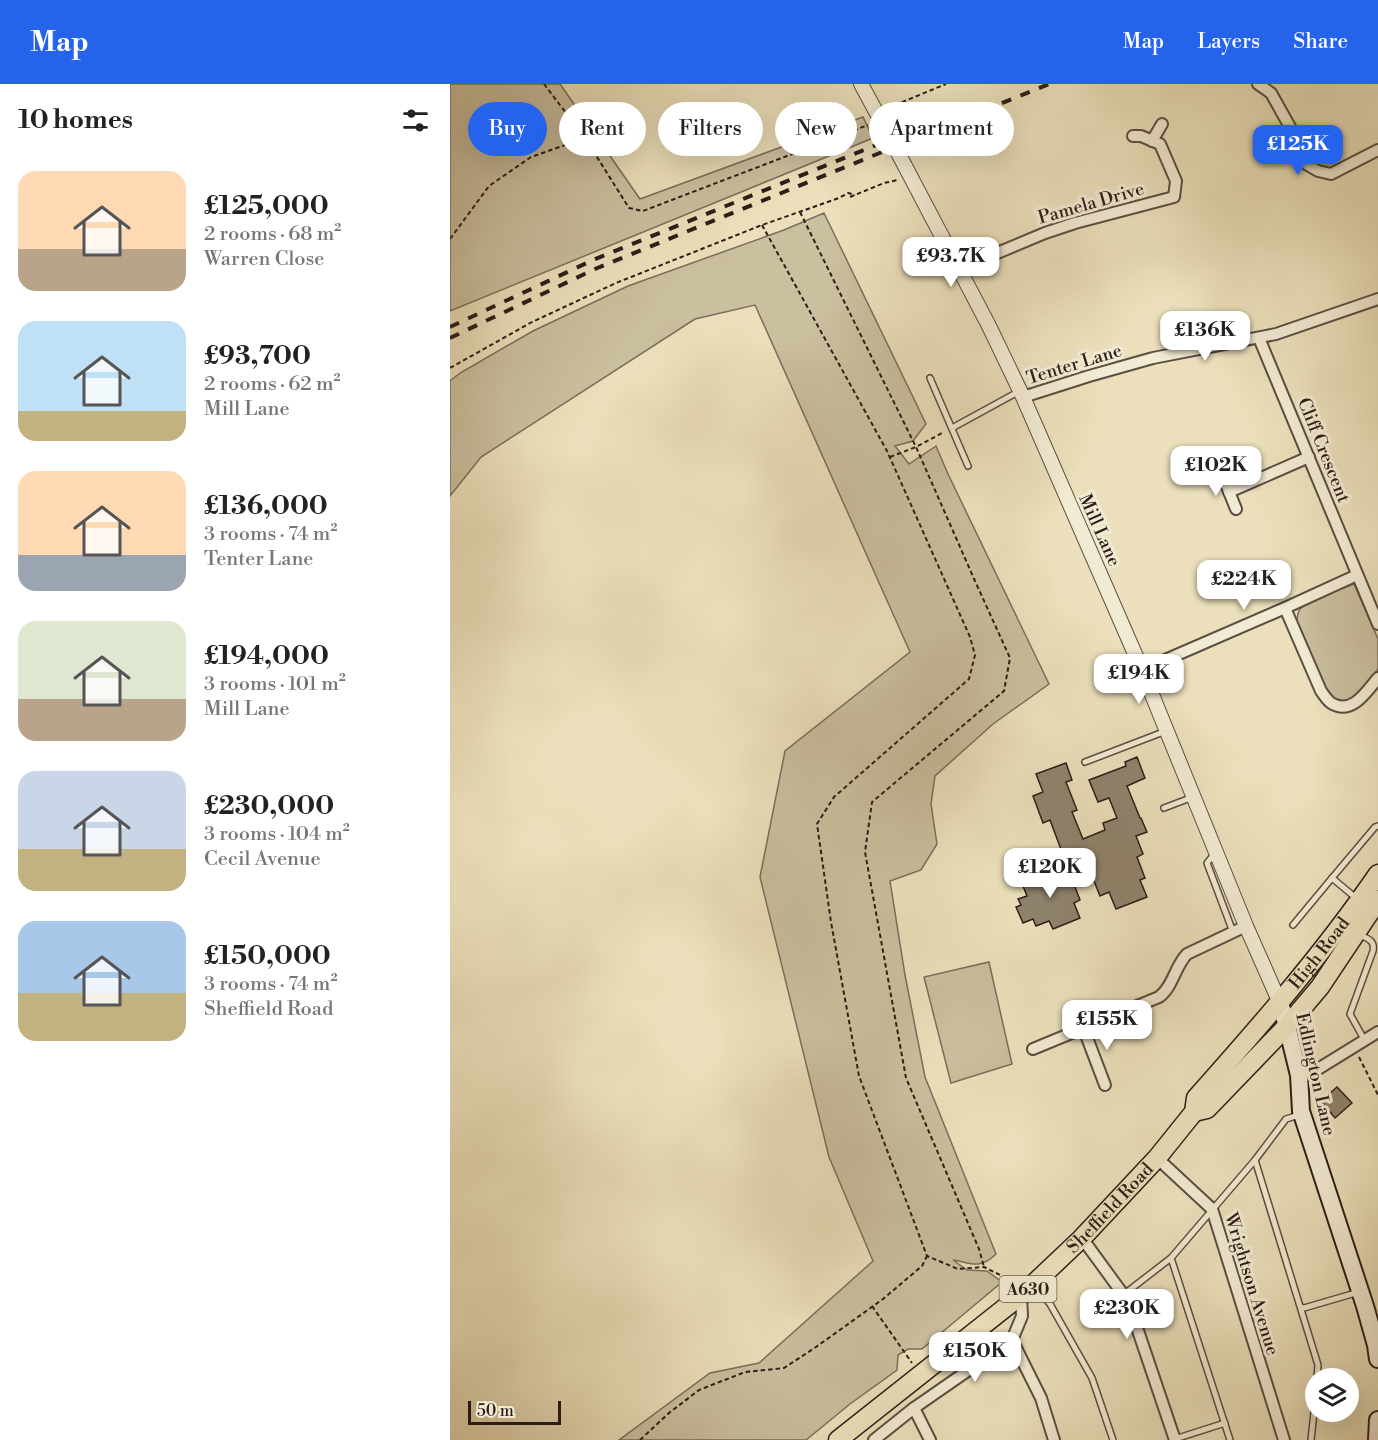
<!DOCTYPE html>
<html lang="en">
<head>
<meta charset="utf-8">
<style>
  body { margin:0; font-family:"Libre Bodoni",serif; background:#f2f2f2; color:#222; height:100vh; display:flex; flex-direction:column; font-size:22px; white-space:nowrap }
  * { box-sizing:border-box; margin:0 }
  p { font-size:20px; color:#767676 }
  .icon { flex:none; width:33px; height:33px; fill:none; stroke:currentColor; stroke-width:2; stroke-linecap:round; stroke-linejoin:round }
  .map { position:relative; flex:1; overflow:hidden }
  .side { display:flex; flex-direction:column; background:#fff; width:450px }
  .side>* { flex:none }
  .hud { position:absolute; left:18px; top:18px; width:570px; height:54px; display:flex; gap:12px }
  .fabs { position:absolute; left:855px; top:1284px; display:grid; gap:12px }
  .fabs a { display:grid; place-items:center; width:54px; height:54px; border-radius:50%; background:#fff; box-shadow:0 6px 24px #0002; font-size:30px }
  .scale { position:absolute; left:18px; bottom:15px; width:93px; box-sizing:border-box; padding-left:6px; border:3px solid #2b1e19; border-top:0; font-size:16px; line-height:21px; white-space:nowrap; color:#2b1e19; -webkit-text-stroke:4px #f2ebd3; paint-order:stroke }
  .price { position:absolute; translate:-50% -51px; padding:0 14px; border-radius:12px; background:#fff; color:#222; font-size:20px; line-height:39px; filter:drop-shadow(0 2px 3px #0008) }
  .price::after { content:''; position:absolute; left:50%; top:36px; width:18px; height:14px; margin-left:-9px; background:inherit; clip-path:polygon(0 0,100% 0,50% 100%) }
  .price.current { background:#2563eb; color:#fff }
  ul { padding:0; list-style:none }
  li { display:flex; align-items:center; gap:18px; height:150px; padding:0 18px }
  li span { display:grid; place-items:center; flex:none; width:168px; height:120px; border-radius:18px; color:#555 }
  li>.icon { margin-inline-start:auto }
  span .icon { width:72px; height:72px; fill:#fffc; stroke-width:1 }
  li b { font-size:26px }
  h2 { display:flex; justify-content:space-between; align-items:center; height:72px; padding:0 18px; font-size:26px }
  .chip { padding:0 21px; border-radius:27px; background:#fff; box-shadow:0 6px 24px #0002; font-size:21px; line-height:54px }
  .chip.current { background:#2563eb; color:#fff }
  header { display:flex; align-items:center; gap:36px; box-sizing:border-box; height:84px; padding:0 30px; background:#2563eb; color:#fff }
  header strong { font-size:28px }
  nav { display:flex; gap:33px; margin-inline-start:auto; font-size:21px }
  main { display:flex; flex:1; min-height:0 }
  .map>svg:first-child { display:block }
  .green { fill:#cabf9f; stroke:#7a6e5c; stroke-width:1.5 }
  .building { fill:#8f836d; stroke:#2b1e19; stroke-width:1.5 }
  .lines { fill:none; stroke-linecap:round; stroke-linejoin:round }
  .service-casing { stroke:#5b4e42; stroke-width:8 }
  .minor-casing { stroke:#5b4e42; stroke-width:14 }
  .tertiary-casing { stroke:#5b4e42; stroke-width:16 }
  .secondary-casing { stroke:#2b1e19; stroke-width:20 }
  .primary-casing { stroke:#2b1e19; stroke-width:21 }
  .path { stroke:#2b1e19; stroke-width:2; stroke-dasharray:4.5 3; stroke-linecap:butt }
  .service { stroke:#f2ebd3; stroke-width:5 }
  .minor { stroke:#f2ebd3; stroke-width:10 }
  .tertiary { stroke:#f2ebd3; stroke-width:14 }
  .secondary { stroke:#f2ebd3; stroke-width:16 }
  .primary { stroke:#ebe0bb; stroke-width:18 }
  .rail { stroke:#2b1e19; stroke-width:4; stroke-dasharray:10 10; stroke-linecap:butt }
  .tertiary-bridge-casing { stroke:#5b4e42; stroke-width:16; stroke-linecap:butt }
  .tertiary-bridge { stroke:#f2ebd3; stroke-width:14 }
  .labels { text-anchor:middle; stroke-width:6; stroke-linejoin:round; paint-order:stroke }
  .shield { fill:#f2ebd3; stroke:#675c51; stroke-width:1.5 }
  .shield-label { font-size:16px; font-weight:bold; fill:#2b1e19 }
  .street-label { font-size:18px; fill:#2b1e19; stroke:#f2ebd3 }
</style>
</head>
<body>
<header>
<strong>Map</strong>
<nav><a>Map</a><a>Layers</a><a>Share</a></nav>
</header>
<main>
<section class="side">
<h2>10 homes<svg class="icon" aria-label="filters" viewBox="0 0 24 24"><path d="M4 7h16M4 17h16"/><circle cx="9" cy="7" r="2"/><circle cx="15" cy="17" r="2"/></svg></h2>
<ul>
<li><span style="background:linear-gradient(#ffd9b3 65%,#b9a48a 0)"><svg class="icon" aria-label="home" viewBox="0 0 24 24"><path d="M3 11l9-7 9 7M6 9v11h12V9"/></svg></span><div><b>£125,000</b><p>2 rooms · 68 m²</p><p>Warren Close</p></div></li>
<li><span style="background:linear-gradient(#bfe0f5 75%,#c2b280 0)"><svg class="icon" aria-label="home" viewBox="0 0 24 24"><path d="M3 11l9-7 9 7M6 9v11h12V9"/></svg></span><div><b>£93,700</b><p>2 rooms · 62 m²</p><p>Mill Lane</p></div></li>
<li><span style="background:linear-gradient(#ffd9b3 70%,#9aa5b1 0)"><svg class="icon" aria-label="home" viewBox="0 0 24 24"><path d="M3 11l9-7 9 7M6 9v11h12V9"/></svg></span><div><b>£136,000</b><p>3 rooms · 74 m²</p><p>Tenter Lane</p></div></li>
<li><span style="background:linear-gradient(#dfe7d0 65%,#b9a48a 0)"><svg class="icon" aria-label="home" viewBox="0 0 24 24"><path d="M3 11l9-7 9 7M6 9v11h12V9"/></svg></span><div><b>£194,000</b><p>3 rooms · 101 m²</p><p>Mill Lane</p></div></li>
<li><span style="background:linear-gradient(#c9d6e8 65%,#c2b280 0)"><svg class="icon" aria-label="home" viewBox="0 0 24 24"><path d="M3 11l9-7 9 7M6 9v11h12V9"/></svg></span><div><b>£230,000</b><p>3 rooms · 104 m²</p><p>Cecil Avenue</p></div></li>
<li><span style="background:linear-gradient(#a9c7e8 60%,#c2b280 0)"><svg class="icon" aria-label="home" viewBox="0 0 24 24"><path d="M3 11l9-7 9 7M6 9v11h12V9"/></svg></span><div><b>£150,000</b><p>3 rooms · 74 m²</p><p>Sheffield Road</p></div></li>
</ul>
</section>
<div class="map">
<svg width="928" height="1356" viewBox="0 0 928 1356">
  <rect width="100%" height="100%" fill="#ebe0bb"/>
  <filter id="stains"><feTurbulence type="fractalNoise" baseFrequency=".00333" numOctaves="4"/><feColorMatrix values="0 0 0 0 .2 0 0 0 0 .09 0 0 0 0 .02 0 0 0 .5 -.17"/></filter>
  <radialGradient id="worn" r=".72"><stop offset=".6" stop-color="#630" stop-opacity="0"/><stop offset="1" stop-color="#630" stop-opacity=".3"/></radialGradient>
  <g class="green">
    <path d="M0 0H110L190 115 413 33 423 54 0 227Z"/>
    <path d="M374 129 476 340 463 357 445 362 459 380 486 362 498 390 599 600 543 640 485 692 481 720 487 760 471 786 440 797 455 891 475 993 546 1170C530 1186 522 1179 503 1176L517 1186 537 1187 552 1198 472 1265H458L448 1271 447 1286 400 1320 356 1356H169L260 1289 309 1279 423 1177 379 1073 310 793 335 667 460 568 305 221 245 235 31 373 0 412V297L10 289 83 247 178 202 334 146Z"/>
    <path d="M904 500 928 555V585L906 613 898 616 891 617 885 615 879 612 875 606 847 539C847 534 847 529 850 525 858 515 892 505 904 500Z"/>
    <path d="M539 878 562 980 501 999 474 893Z"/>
  </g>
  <g class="building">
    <path d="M687 673 695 694 677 702 690 734H691L697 748 686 752 693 770 687 773 695 794 690 796 697 813 666 825 659 808 650 812 636 777 618 784 600 736 593 739 583 712 593 708 586 690 616 679 622 696 616 698 627 726 622 728 633 755 655 746 653 739 667 734 659 714 648 718 639 696 676 682 675 678Z"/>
    <path d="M616 780 630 816 624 819 630 834 603 845 599 837 586 842 583 835 573 839 566 823 571 821 568 815 577 812 573 802 592 794 591 789Z"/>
    <path d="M887 1003 902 1019 885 1034 871 1017Z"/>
  </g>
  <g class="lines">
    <defs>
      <g id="service">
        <path d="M480 294 518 382"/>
        <path d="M502 344 568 308"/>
        <path d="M635 678 716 647"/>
        <path d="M714 724 743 713"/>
        <path d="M766 768 757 779 783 848"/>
        <path d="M906 814 882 794 925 743 928 742"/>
        <path d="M843 841 882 794"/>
        <path d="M910 851C919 855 925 857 923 867L900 930 915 957"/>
        <path d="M805 1076 868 1281 867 1294"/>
        <path d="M586 1203 600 1220 642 1294 663 1356"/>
        <path d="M673 1211 721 1174"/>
        <path d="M851 1223 854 1224 909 1208"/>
        <path d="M725 1355 775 1339"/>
        <path d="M780 1356 721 1174 805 1076 836 1035 849 1031"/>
        <path d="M861 1356 866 1310"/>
      </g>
      <g id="minor">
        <path d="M808 0 821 9 845 52 850 64 852 74 856 80 868 87 881 90 928 66"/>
        <path d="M702 57 712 40"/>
        <path d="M509 185 595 149 625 139 724 113 726 97 710 60 691 52H683"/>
        <path d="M809 254 928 540"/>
        <path d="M573 313 639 292 703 274 826 250 928 215"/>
        <path d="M772 390 786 425"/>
        <path d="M779 408 859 373"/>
        <path d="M835 524 871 607C874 611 877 616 881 619 902 632 917 607 928 594"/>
        <path d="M692 586 835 524 907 491"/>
        <path d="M633 943 655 1001"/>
        <path d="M583 965 709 913C723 903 725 882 737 870L796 842"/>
        <path d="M849 991 868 985 928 948"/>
        <path d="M707 1074 762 1125 834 1356"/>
        <path d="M632 1154 678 1217 725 1356"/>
        <path d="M562 1256 591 1314 604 1356"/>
        <path d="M464 1324 480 1356"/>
        <path d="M424 1356 464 1324 562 1256 572 1232 571 1212"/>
      </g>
      <g id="tertiary">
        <path d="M411 0 431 37"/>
        <path d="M455 82 539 242 573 313 692 586 796 842 830 919"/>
      </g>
      <g id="secondary">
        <path d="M830 919 837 942 849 991 851 1027 915 1222 926 1261 928 1275"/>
        <path d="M927 1356 928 1336"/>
      </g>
      <g id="primary">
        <path d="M744 1028 757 1025 837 942 870 903 928 816"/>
        <path id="s1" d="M388 1356 575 1208 632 1154 707 1074 744 1028 746 1014C810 942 873 870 928 790"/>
      </g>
    </defs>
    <use href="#service" class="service-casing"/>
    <use href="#minor" class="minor-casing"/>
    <use href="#tertiary" class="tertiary-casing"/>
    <use href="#secondary" class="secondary-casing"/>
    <use href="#primary" class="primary-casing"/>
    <g class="path">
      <path d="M94 0 135 54 179 124 193 127 418 41"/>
      <path d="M438 24 496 0"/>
      <path d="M400 113 434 99 448 96"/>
      <path d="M350 128 466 363 525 497 560 574 554 607 422 718 415 768 456 994 529 1165 534 1183"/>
      <path d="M312 141 437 367 520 553 525 571 519 595 384 713 367 740 381 838 409 992 477 1172 508 1185 534 1183 564 1198"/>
      <path d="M0 155 39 102 81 73 135 54"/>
      <path d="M0 284 82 238 166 199 312 141 389 114 398 109 405 111"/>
      <path d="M440 373 466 363 494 348"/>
      <path d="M909 973 928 1011"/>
      <path d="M422 1222 462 1279"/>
      <path d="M190 1356 219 1329 249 1306 295 1288 334 1284 366 1263 433 1215 472 1182 477 1172"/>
    </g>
    <use href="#service" class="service"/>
    <use href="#minor" class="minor"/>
    <use href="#tertiary" class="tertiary"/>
    <use href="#secondary" class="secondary"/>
    <use href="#primary" class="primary"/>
    <g class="rail">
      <path d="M0 243 143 176 522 22"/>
      <path d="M0 254 145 185 599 0"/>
    </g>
    <defs>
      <path id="tertiary-bridge" d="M431 37 455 82"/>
    </defs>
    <use href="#tertiary-bridge" class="tertiary-bridge-casing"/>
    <use href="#tertiary-bridge" class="tertiary-bridge"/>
  </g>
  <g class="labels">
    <rect class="shield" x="549.5" y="1192" width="57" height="26" rx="4.5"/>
    <g class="shield-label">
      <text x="578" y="1211">A630</text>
    </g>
    <g class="street-label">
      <text transform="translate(641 119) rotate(-16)" y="6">Pamela Drive</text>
      <text transform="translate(624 280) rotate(-17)" y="6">Tenter Lane</text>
      <text transform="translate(874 366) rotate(68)" y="6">Cliff Crescent</text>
      <text transform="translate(650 446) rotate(66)" y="6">Mill Lane</text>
      <text dy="6" stroke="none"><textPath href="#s1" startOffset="690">High Road</textPath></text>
      <text transform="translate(866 990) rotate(77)" y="6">Edlington Lane</text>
      <text dy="6" stroke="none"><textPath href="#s1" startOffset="358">Sheffield Road</textPath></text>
      <text transform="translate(802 1200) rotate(73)" y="6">Wrightson Avenue</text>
    </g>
  </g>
  <rect width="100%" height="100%" filter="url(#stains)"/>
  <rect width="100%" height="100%" fill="url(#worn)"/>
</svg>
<div class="fabs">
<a><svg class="icon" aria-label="layers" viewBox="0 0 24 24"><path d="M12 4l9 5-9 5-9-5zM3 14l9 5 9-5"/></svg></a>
</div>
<div class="scale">50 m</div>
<b class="price current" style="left:848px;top:92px">£125K</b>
<b class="price" style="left:501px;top:204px">£93.7K</b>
<b class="price" style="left:755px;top:278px">£136K</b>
<b class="price" style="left:766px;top:413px">£102K</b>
<b class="price" style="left:794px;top:527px">£224K</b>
<b class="price" style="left:689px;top:621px">£194K</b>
<b class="price" style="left:600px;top:815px">£120K</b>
<b class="price" style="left:657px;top:967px">£155K</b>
<b class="price" style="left:677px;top:1256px">£230K</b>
<b class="price" style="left:525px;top:1299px">£150K</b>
<div class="hud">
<a class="chip current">Buy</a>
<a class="chip">Rent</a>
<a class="chip">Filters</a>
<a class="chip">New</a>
<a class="chip">Apartment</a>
</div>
</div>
</main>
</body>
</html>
